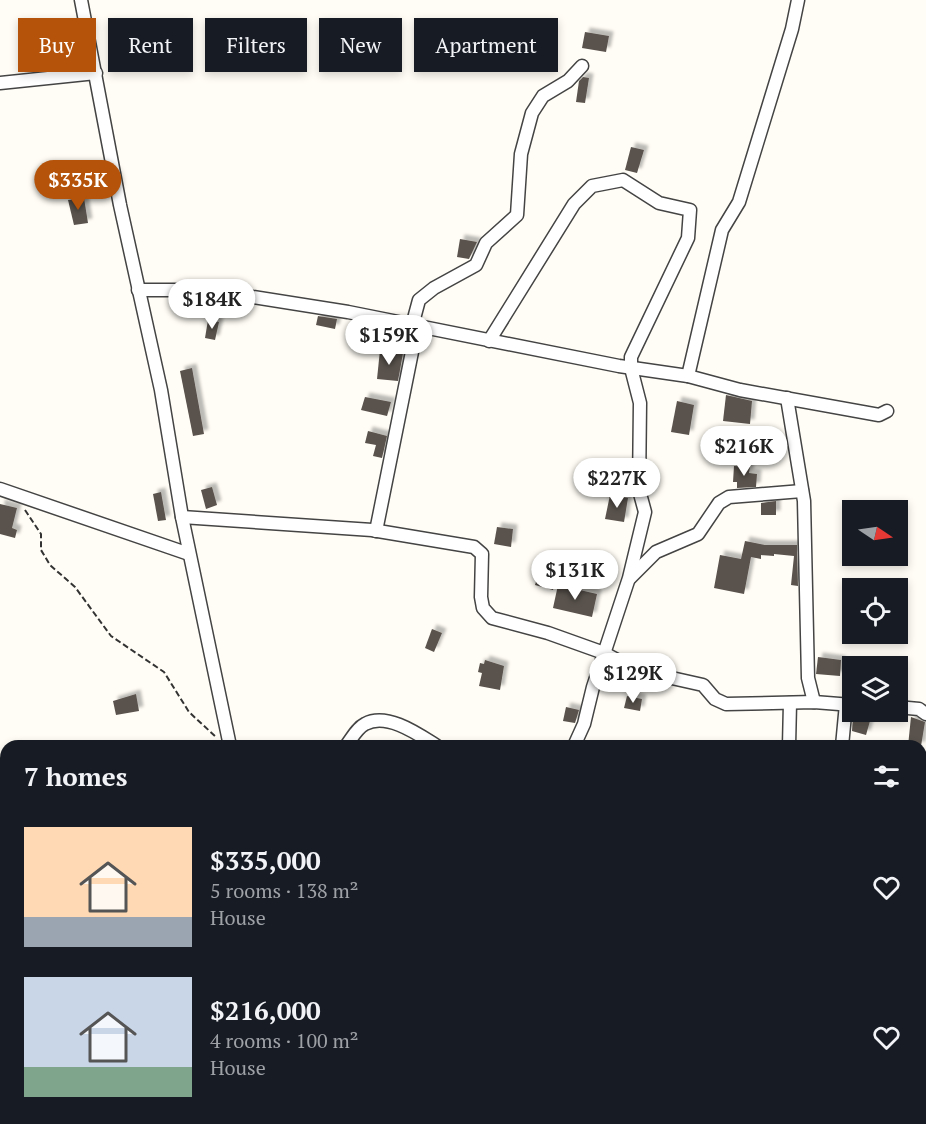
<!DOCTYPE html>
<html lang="en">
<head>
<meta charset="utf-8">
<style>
  body { margin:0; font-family:"PT Serif",serif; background:#242831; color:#f1f3f6; height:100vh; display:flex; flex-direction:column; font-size:22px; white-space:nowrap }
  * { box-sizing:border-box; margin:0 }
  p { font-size:20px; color:#9ea1a6 }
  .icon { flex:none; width:33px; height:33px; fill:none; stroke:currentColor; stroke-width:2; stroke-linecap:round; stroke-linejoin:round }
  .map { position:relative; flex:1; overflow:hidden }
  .drawer { position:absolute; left:0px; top:740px; width:927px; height:386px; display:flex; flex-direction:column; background:#171b24; border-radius:18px 18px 0 0; box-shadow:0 3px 9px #0003 }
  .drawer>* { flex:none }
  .top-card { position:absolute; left:18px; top:18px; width:600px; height:54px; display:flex; gap:12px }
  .needle { width:39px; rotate:103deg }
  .buttons { position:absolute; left:842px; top:500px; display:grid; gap:12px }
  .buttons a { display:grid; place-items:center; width:66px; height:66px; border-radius:0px; background:#171b24; box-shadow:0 3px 9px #0003; font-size:30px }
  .price { position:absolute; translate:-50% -51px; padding:0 14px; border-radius:21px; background:#fff; color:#222; font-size:20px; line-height:39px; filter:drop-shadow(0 2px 3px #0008) }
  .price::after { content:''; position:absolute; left:50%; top:36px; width:18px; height:14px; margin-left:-9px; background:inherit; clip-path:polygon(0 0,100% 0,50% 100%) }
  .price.selected { background:#b45309; color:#fff }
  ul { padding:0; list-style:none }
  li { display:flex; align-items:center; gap:18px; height:150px; padding:0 24px }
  li span { display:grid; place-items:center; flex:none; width:168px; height:120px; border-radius:0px; color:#555 }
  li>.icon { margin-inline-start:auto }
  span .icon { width:72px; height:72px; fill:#fffc; stroke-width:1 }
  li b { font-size:26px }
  h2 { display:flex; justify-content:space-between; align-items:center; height:72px; padding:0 24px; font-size:26px }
  .tag { padding:0 21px; border-radius:0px; background:#171b24; box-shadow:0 3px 9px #0003; font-size:21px; line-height:54px }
  .tag.selected { background:#b45309; color:#fff }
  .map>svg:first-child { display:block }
  .building { fill:#5a524d; filter:url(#shadow) }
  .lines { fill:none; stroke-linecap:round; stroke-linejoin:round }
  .lane-casing { stroke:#444; stroke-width:9 }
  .street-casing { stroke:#444; stroke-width:15 }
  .path { stroke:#333; stroke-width:2; stroke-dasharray:6 3; stroke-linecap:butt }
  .lane { stroke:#fff; stroke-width:6 }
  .street { stroke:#fff; stroke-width:12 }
</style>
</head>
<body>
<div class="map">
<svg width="926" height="1124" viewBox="0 0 926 1124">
  <defs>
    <filter id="shadow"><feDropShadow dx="4.5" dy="-4.5" stdDeviation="1.5" flood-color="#0004"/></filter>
  </defs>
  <rect width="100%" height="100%" fill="#fffdf5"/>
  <g class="building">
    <path d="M585 32 609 36 606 52 582 48Z"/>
    <path d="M583 77 589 78 585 103 576 102 579 81Z"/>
    <path d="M631 147 644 150 637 173 625 170Z"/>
    <path d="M84 198 88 223 74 225 68 200Z"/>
    <path d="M460 239 477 242 469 259 457 257Z"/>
    <path d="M318 316 337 319 335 329 316 325Z"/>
    <path d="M208 320 219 322 215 340 205 338Z"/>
    <path d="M380 350 403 353 398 381 377 379Z"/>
    <path d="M192 368 204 434 193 436 180 371Z"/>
    <path d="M726 395 752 401 750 424 723 421Z"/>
    <path d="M365 397 391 402 387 416 361 410Z"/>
    <path d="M677 401 694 405 689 435 671 432Z"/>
    <path d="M368 431 387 436 382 458 373 456 376 445 365 443Z"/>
    <path d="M734 466 750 467 749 473 757 474 756 487 737 488V482H733Z"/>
    <path d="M212 487 217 505 206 509 201 490Z"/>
    <path d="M161 492 166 520 158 521 153 494Z"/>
    <path d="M610 495 628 498 624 522 605 519Z"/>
    <path d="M776 501V515H761V503Z"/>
    <path d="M0 504 17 508 12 528 17 530 15 538 0 534Z"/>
    <path d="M497 527 513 529 511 547 494 544Z"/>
    <path d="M745 541 765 545H797L798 586 791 585 794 556 774 554V556L761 555V559L751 557 744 594 714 588 720 555 741 559Z"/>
    <path d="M539 572 556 577 553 590 535 585Z"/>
    <path d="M558 585 597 594 592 617 553 608Z"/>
    <path d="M432 629 442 633 434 652 425 648Z"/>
    <path d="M818 657 841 660 840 676 816 674Z"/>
    <path d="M485 660 504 666 500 690 479 686 482 673 478 672 480 663 484 664Z"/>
    <path d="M136 694 139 711 116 715 113 701Z"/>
    <path d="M627 696 642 699 640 711 624 708Z"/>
    <path d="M566 707 579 710 575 723 563 721Z"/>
    <path d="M853 716 870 721 866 735 852 731Z"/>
    <path d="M911 717 925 722 921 746H908Z"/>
  </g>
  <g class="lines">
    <defs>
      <path id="lane" d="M0 763 6 765"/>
      <g id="street">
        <path d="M81 0 120 205 161 390 182 517 230 746"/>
        <path d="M0 83 96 73"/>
        <path d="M138 290H189L234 294 348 312 619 366 688 376 740 390 879 415 887 411"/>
        <path d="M412 326 419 300 434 288 476 265 486 243 517 215 521 154 532 113 543 96 568 81 582 66"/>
        <path d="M489 341 574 204 592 186 623 180 659 203 690 210 688 238 631 357V368L640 403 639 490 645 512 629 578 593 687 584 724 574 746"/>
        <path d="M688 376 722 230 739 202 792 29 798 0"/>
        <path d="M787 398 804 501 808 678 814 702"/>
        <path d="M0 489 189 554"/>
        <path d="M182 517 372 530 474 547 482 554 481 597 483 608 492 618 548 633 604 653 636 670 703 685 715 699 726 704 814 702 852 705"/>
        <path d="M376 531 417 327"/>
        <path d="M630 578 656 552 698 534 719 503 729 497 802 491"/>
        <path d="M897 707 919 709 926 714"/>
        <path d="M346 746C352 738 357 728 365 724 387 712 418 734 437 746"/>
        <path d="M789 746 790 703"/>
        <path d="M842 746 846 704"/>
        <path d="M924 847 926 807"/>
        <path d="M1 875 6 822"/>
        <path d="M0 1019 6 1023"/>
        <path d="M921 1118 926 1108"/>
        <path d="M113 1119 118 1124"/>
        <path d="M531 1119 535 1124"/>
        <path d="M0 1120 11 1124"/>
        <path d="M181 1124 183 1119"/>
        <path d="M580 1124 582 1119"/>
        <path d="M672 1124 673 1119"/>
      </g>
    </defs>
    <use href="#lane" class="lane-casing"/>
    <use href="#street" class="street-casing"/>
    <g class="path">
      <path d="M25 510 41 534V550L50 565 75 587 111 636 164 672 189 712 216 737"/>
      <path d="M921 910 926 917"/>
      <path d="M685 1119 696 1124"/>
      <path d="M858 1124H883L900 1119"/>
    </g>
    <use href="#lane" class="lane"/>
    <use href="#street" class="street"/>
  </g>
</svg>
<div class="buttons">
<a><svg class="needle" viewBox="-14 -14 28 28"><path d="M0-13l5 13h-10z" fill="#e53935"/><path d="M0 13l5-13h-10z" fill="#9ea1a6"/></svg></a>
<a><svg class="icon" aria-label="locate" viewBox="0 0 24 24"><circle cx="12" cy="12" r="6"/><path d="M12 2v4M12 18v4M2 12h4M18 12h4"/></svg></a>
<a><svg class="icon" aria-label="layers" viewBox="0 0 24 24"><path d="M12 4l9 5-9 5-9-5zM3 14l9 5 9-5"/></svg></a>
</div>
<b class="price selected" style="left:78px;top:211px">$335K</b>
<b class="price" style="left:212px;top:330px">$184K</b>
<b class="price" style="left:389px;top:366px">$159K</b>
<b class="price" style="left:744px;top:477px">$216K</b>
<b class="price" style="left:617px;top:509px">$227K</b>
<b class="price" style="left:575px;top:601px">$131K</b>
<b class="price" style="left:633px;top:704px">$129K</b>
<div class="top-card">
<a class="tag selected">Buy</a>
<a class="tag">Rent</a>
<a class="tag">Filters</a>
<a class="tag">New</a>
<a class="tag">Apartment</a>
</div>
<section class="drawer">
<h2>7 homes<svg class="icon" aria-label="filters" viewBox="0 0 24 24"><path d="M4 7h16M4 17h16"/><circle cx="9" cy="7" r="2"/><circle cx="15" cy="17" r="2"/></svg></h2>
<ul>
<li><span style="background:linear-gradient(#ffd9b3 75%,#9aa5b1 0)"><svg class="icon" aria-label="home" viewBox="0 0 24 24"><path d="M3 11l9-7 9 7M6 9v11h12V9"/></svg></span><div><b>$335,000</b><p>5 rooms · 138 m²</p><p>House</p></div><svg class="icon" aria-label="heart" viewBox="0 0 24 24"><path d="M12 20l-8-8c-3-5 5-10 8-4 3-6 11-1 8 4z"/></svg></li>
<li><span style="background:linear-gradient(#c9d6e8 75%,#7fa58c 0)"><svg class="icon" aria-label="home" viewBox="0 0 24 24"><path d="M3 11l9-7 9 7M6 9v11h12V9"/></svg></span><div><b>$216,000</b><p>4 rooms · 100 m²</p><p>House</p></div><svg class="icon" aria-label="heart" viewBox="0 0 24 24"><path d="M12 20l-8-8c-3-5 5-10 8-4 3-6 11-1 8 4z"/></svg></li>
</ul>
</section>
</div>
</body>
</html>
